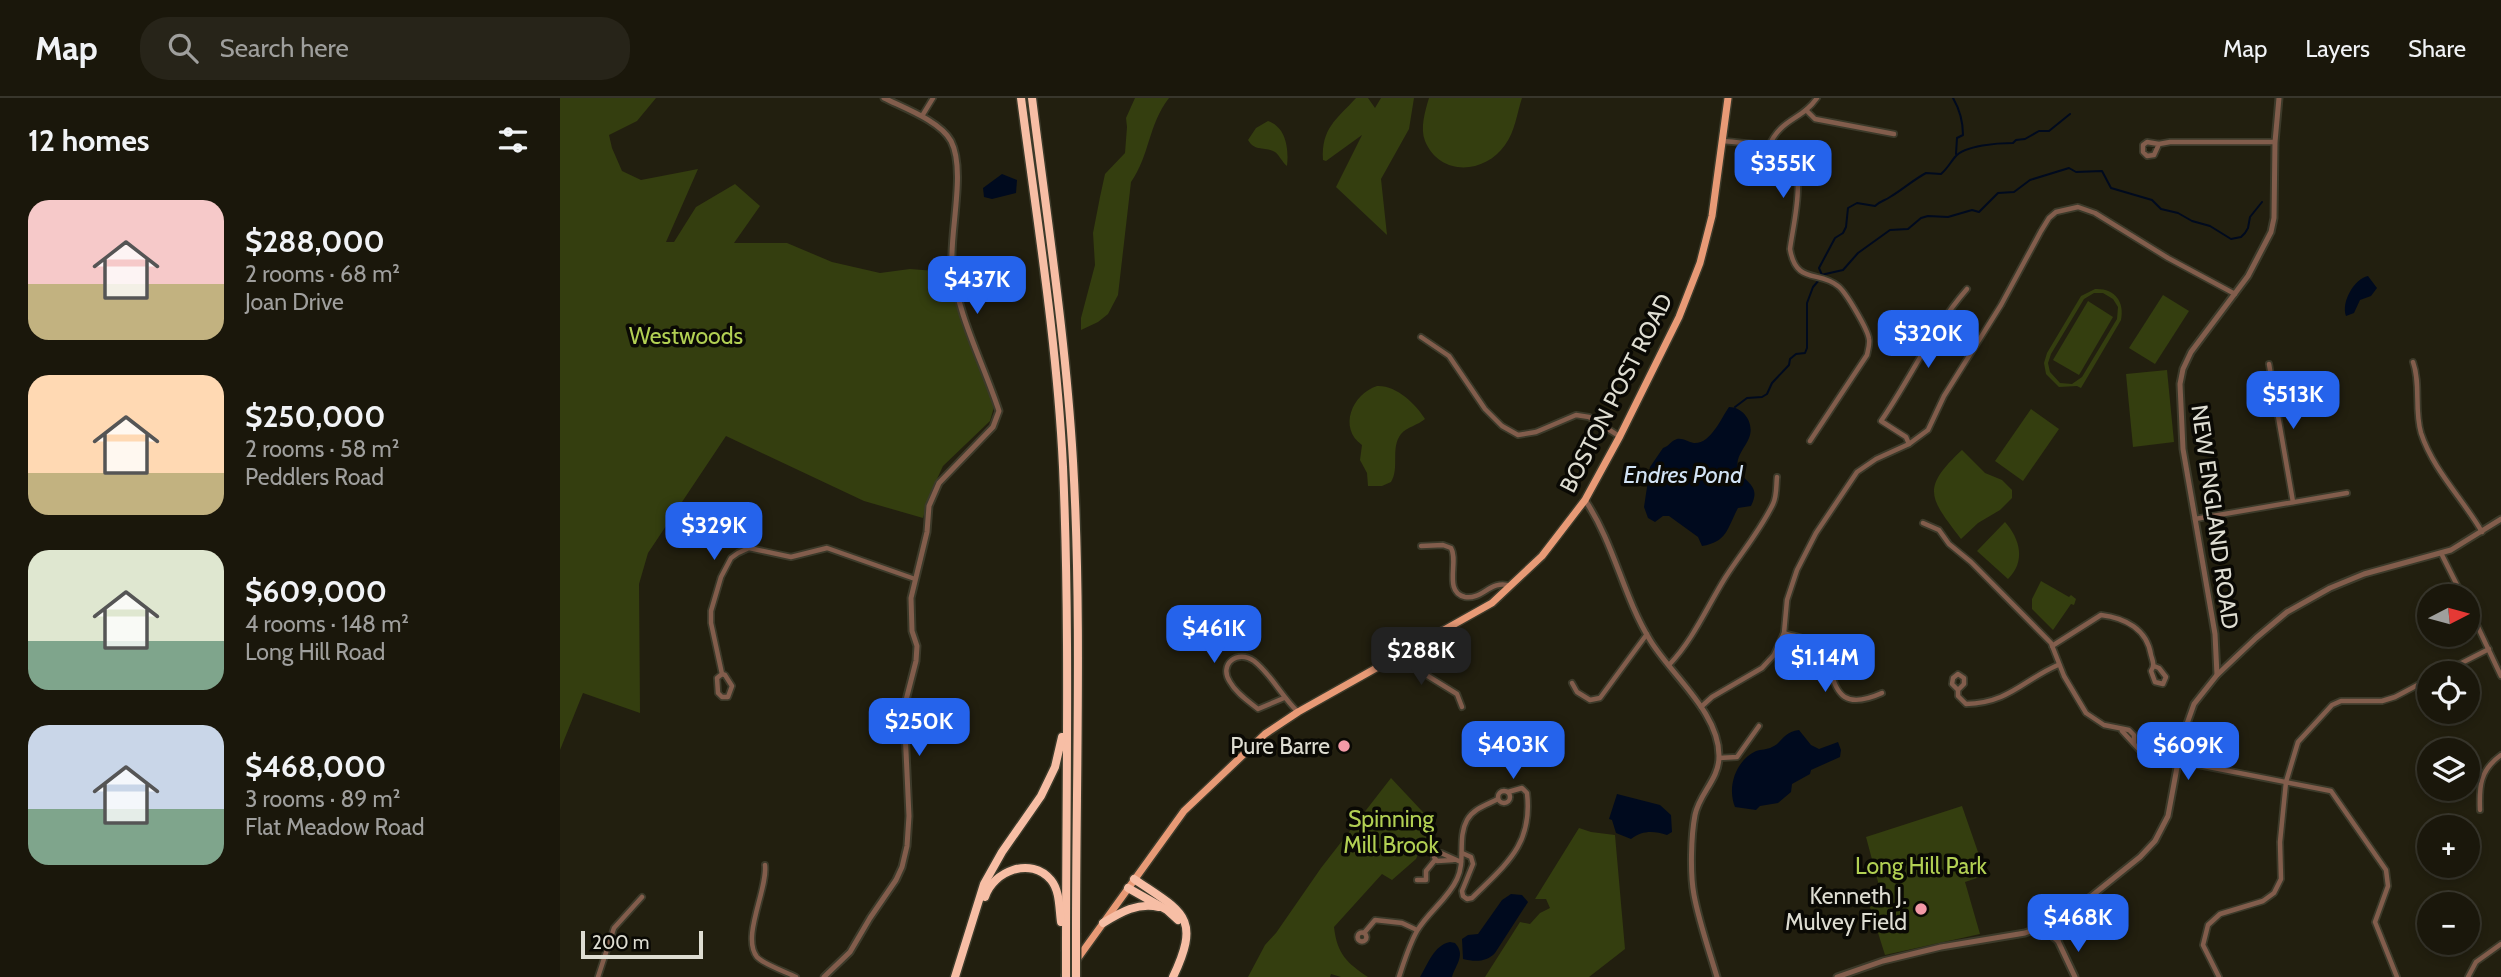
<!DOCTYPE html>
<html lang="en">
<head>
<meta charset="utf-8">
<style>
  body { margin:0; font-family:Cabin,sans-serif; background:#272419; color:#f1f3f6; height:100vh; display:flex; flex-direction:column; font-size:26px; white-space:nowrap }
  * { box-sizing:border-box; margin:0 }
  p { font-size:23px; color:#9f9f9d }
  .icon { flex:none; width:38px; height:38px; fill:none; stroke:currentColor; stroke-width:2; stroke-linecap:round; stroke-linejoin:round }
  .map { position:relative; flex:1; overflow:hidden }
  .side { display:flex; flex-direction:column; background:#1a170b; width:560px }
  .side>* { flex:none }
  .needle { width:46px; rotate:84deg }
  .controls { position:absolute; left:1857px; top:486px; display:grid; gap:14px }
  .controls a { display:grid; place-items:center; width:63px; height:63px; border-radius:50%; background:#1a170b; box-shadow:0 4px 10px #0003,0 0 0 2px #38362c; font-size:35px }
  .scale { position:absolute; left:21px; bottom:18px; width:122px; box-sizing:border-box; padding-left:7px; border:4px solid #deddd2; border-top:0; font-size:19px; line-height:24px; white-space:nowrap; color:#deddd2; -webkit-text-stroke:5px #0a0904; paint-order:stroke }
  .price { position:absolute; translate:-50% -60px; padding:0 16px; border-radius:14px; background:#2563eb; color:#fff; font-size:23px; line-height:46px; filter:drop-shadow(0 2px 4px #0008) }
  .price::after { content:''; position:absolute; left:50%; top:42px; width:21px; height:16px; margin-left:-10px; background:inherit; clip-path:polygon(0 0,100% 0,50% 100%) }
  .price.current { background:#222; color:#fff }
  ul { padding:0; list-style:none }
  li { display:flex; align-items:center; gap:21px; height:175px; padding:0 28px }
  li span { display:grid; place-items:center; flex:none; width:196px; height:140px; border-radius:21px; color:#555 }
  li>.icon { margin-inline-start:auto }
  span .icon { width:84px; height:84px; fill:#fffc; stroke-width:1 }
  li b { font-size:30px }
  h2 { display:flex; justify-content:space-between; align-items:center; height:84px; padding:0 28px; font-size:30px }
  header { display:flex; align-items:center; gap:42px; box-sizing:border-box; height:98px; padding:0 35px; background:#1a170b; border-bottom:2px solid #38362c }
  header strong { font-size:33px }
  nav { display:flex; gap:38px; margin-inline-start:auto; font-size:24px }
  .search { width:490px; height:63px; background:#272419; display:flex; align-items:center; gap:18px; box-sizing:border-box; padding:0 24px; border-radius:28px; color:#9f9f9d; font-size:26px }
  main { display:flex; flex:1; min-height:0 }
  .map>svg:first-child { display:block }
  .green { fill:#343e0f; fill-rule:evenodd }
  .water { fill:#000a1e }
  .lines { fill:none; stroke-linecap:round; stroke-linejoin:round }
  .stream { stroke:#000a1e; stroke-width:2 }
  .minor-casing { stroke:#3c3a2a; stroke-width:8 }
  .tertiary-casing { stroke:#3c3a2a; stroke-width:9 }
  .primary-casing { stroke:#3c3a2a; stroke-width:10 }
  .motorway-casing { stroke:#3c3a2a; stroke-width:11 }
  .minor { stroke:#825d4c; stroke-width:4.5 }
  .tertiary { stroke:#825d4c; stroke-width:5 }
  .primary { stroke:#e89a76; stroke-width:7 }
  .motorway { stroke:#f7bea5; stroke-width:8 }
  .motorway-bridge-casing { stroke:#3c3a2a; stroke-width:11; stroke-linecap:butt }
  .motorway-bridge { stroke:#f7bea5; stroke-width:8 }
  .poi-dot { fill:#f39aa7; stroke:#0a0904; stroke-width:2.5 }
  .labels { text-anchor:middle; stroke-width:7; stroke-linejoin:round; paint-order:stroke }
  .park-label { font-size:23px; fill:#b2d053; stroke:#0a0904 }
  .street-label { font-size:23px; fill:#deddd2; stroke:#0a0904 }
  .poi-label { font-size:23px; fill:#deddd2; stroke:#0a0904; text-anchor:end }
  .water-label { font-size:24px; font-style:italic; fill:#d2e3f5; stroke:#0a0904 }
</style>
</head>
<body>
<header>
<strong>Map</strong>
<div class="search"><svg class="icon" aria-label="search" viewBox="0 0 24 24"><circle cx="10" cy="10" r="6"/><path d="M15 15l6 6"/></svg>Search here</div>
<nav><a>Map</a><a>Layers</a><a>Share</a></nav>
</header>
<main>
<section class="side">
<h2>12 homes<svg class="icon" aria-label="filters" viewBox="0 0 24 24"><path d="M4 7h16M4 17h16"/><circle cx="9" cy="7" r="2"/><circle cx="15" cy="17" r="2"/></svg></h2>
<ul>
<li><span style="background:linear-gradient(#f6c9c9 60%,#c2b280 0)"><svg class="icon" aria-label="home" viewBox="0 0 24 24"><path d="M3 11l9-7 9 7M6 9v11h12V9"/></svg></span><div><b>$288,000</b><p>2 rooms · 68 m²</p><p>Joan Drive</p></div></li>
<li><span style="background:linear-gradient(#ffd9b3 70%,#c2b280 0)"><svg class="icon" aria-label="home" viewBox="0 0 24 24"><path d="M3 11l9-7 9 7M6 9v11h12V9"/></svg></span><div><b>$250,000</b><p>2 rooms · 58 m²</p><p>Peddlers Road</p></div></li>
<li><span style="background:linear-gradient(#dfe7d0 65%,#7fa58c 0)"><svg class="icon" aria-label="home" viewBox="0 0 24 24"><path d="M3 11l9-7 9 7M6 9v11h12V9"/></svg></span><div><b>$609,000</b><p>4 rooms · 148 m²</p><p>Long Hill Road</p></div></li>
<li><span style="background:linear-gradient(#c9d6e8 60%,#7fa58c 0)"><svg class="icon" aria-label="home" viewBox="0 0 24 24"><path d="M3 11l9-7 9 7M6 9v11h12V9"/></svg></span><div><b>$468,000</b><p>3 rooms · 89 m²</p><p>Flat Meadow Road</p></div></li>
</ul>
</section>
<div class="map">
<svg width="1941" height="879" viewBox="0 0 1941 879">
  <rect width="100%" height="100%" fill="#221f0f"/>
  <g class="green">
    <path d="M0 0H96L77 23 49 37 52 50 62 73 81 82 138 71 106 144H114L136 109 175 86 200 108 174 145H227L272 164 320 175 350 171 375 173 389 172 401 221 426 282 434 309 430 323 383 368 371 394 363 420 304 403 166 338 88 455 79 486 80 615 23 595 0 652Z"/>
    <path d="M575 0H609C588 27 590 57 571 84L558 197 548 216 538 224 521 232V220L535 167 533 135 540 99 545 76 565 55 567 29 566 20Z"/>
    <path d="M796 0H808L815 10 821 0H854L849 31 821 81 827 137 776 89 802 37 766 63 763 62C761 30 777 21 796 0Z"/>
    <path d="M869 0H962C957 15 955 34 945 47 925 76 880 79 865 43 860 30 865 13 869 0Z"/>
    <path d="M708 23C726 29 729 51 727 68 722 64 720 58 715 54 704 48 695 54 688 42L696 30Z"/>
    <path d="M1535 191C1554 190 1565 203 1561 222L1521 290 1517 288 1499 289 1486 276 1484 265 1487 255 1521 198ZM1534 195H1543L1553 201 1558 209 1557 221 1522 279 1512 286 1500 285 1490 274 1488 265 1491 256 1524 201Z"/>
    <path d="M1603 197 1629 213 1595 266 1569 250Z"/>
    <path d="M1528 203 1553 219 1519 277 1493 262Z"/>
    <path d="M1607 272 1614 344 1573 349 1566 276Z"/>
    <path d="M817 288C836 287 856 306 865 321 858 327 847 329 841 336 830 350 840 370 831 384L822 388H808L807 375 800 362 802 347C778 330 792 296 817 288Z"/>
    <path d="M1471 311 1499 331 1463 383 1435 363Z"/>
    <path d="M1402 352 1425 375 1442 382 1452 392V400L1440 412 1418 425 1401 441C1370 400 1360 391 1402 352Z"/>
    <path d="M1445 424C1460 441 1466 463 1448 481L1417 453Z"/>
    <path d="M1481 483 1509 499 1511 497 1516 501 1514 507 1511 506 1493 532 1472 511V501Z"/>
    <path d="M831 680 876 728 872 736 866 740 856 761 832 782 822 776 774 829C777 856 787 865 808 879H781L771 876 770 879H688L705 847 716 835 761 770Z"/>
    <path d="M1402 708 1426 777 1405 784 1420 836 1325 857 1308 803 1321 795 1306 739Z"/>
    <path d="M1019 730 1031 734 1055 737 1065 851 1029 879H925L960 824 970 826 980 815 990 810 986 801H975Z"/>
  </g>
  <g class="water">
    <path d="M442 76 457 82 456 95 432 101 424 99 423 90Z"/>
    <path d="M1808 178 1817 190 1811 198 1800 202 1794 215 1786 218C1781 204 1794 181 1808 178Z"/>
    <path d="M1169 309C1184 309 1195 326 1189 340 1185 350 1175 359 1178 370 1184 386 1202 386 1191 408L1178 410C1167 431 1167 444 1142 448L1138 439 1109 418H1103L1095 424 1088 420 1084 409 1090 369 1103 350C1110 348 1110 343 1117 341 1123 340 1128 344 1134 345 1151 346 1161 320 1169 309Z"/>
    <path d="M1239 632 1251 647 1259 651 1278 644 1281 652 1280 659 1251 672 1250 676 1232 686 1231 694 1218 705 1200 708 1196 712 1175 709C1167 690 1175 663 1196 653 1201 651 1207 652 1212 649 1223 644 1223 634 1239 632Z"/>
    <path d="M1057 696 1100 707 1111 717 1112 734 1107 737C1094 733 1083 732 1071 741L1056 735 1052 722 1049 721Z"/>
    <path d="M951 796 962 797 968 804 935 855C927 864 915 864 903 861L902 841 908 837 918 836 942 802Z"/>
    <path d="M890 844 895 845C906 857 896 866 892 879H860C868 866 874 847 890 844Z"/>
  </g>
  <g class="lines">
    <g class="stream">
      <path d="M1393 0C1400 12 1403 24 1403 37L1397 40 1396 56"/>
      <path d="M1261 177 1283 172 1298 155 1330 132 1348 131 1361 120 1368 118 1388 119 1412 112 1419 114 1438 95 1454 94 1470 82 1509 70 1516 74 1542 73 1551 90 1592 102 1601 111 1618 115 1632 123 1650 128 1671 141 1681 139 1685 135 1688 130 1690 119 1702 104"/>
      <path d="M1262 177 1259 170 1275 140 1283 135 1286 129 1288 110 1297 105 1315 108C1320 103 1324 103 1330 99 1342 92 1353 82 1366 75L1381 76C1387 71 1390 65 1395 59 1405 47 1439 45 1453 45L1456 42 1465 41 1479 33H1489L1510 16"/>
      <path d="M1175 309 1187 300 1202 299 1207 296 1212 285 1229 267 1230 261 1236 256 1245 255 1247 250V205L1253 189 1259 182"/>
    </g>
    <defs>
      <g id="minor">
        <path d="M1246 12 1255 21 1334 36"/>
        <path d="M362 18 373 0"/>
        <path d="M1163 43C1180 45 1206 45 1222 53 1250 67 1233 125 1230 151 1236 187 1259 172 1278 188 1286 194 1308 232 1309 241 1310 246 1308 252 1307 257L1250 343"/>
        <path d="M1599 46 1594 57 1587 58 1583 54V47L1587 44 1599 46 1610 44H1715"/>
        <path d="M1208 50C1221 19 1241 23 1257 0"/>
        <path d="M861 239 889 258 925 311 942 328 958 337 976 334 1016 317 1029 319 1059 338"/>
        <path d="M1853 264C1861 286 1854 311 1861 335 1873 372 1903 401 1922 434"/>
        <path d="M1709 266 1733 404"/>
        <path d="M1349 346 1346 339 1321 323C1351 280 1372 231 1407 191"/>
        <path d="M1635 421 1787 395"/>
        <path d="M1363 425 1379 432 1389 446 1411 464 1491 545 1504 578 1526 615 1544 627 1569 632 1574 637V645"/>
        <path d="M861 448 883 447 891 450C899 463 883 494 905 499 923 502 930 481 951 488"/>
        <path d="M1881 455 1903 499"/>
        <path d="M1908 508 1941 578"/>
        <path d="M1224 535C1232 538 1244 539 1251 544 1282 563 1261 622 1322 595"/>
        <path d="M1492 548 1541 517C1565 520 1587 531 1591 557 1593 564 1595 567 1591 573L1595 584 1603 586 1606 579 1599 570 1594 568"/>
        <path d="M843 555 863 575 897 596 902 609"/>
        <path d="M1109 567C1133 542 1147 509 1165 480 1181 455 1200 433 1213 406 1217 398 1216 388 1217 379"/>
        <path d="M162 576 165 577 172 588 168 599H162L158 595 157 580 162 576 151 525V513L161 479 171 460 178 455 189 450 231 459 267 450 355 481"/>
        <path d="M1880 576 1929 551"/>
        <path d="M1012 585 1017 594 1030 602 1040 600 1087 536"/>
        <path d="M1398 592 1392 586 1393 580 1398 576 1404 580V586L1398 592V598L1406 606C1449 605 1463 582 1498 567"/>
        <path d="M724 600 698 611C688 603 676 595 670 584 658 566 678 551 694 563 711 576 722 599 738 614"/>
        <path d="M1141 609 1152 599 1202 570 1214 557 1224 535 1227 502 1237 472 1256 435 1297 374 1316 361 1349 346 1368 332 1384 298 1441 207 1481 133 1489 120 1496 114 1518 109 1535 115 1608 160 1675 196"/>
        <path d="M1562 633 1585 658 1618 665"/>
        <path d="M1159 660 1177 659 1199 628"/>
        <path d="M1618 663 1771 693 1826 772 1828 788 1815 824 1837 879"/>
        <circle cx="944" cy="699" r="6"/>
        <path d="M1920 712C1919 688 1920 672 1941 657"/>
        <path d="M902 755 911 759 913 766 902 793 903 798 907 801 912 800C946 766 973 747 967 695L962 690 948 694"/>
        <path d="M893 762 877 763 874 759 875 756 881 755 901 764"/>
        <path d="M205 767C208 791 181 839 197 859 203 866 226 874 236 879"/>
        <path d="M857 782H866V773L875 762"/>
        <circle cx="802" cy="839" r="4.5"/>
        <path d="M804 835 815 822 842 825 857 832"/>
        <path d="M38 879 54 830 82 799"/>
        <path d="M839 879C844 864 849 847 857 833 868 814 888 801 897 781 906 763 897 740 907 722 914 710 927 707 938 701"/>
        <path d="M1659 879 1643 847 1648 827 1660 816 1703 803 1714 795 1721 781 1720 744 1726 684 1738 644 1772 607 1781 603H1822L1835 599 1869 581"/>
        <path d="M1908 879 1916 864 1941 846"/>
      </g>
      <g id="tertiary">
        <path d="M1025 402C1054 445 1063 498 1090 542 1111 577 1160 615 1159 659 1159 681 1139 696 1135 717 1131 738 1130 776 1134 797 1139 824 1149 852 1157 879"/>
        <path d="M1657 577 1655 536 1623 351 1620 286 1623 271 1631 254 1688 178 1711 134 1714 120 1715 44 1719 0"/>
        <path d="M1497 825 1498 843 1515 879"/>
        <path d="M1483 830 1498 843"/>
        <path d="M264 879 290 854 310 820 336 782 342 769 347 748 349 718 344 610 356 563 357 548 352 533 351 500 367 434 369 408 379 385 433 329 439 313C423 264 397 217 392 166 390 132 406 72 391 43 380 23 344 10 324 0"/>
        <path d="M1277 879 1323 863 1381 849 1465 835 1503 821 1580 759 1595 743 1608 718 1623 637 1634 606 1657 577 1696 540 1727 514 1770 490 1804 476 1891 452 1941 421"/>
      </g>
      <path id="primary" d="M505 878 624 713 705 636 738 614 932 505 982 458 1025 402 1060 338 1119 219 1140 165 1152 118 1168 0"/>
      <g id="motorway">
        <path d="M461 0C477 122 497 245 503 369 510 530 506 691 506 852"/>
        <path d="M472 0C487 121 506 242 513 363 522 519 516 679 516 835"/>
        <path d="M574 781C622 814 642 818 613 879"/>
        <path d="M568 790 607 812 618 822"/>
        <path d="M425 799C433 773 471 758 491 782 500 793 499 810 501 824"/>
        <path d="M543 825C561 814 578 804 599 809"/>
        <path d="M395 879 424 786 442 754 481 698 495 669 502 639"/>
      </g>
    </defs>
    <use href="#minor" class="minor-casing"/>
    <use href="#tertiary" class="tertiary-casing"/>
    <use href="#primary" class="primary-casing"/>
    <use href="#motorway" class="motorway-casing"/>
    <use href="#minor" class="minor"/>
    <use href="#tertiary" class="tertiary"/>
    <use href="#primary" class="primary"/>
    <use href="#motorway" class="motorway"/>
    <defs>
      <g id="motorway-bridge">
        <path d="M506 852V879"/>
        <path d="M516 879V835"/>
      </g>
    </defs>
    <use href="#motorway-bridge" class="motorway-bridge-casing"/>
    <use href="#motorway-bridge" class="motorway-bridge"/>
  </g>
  <g class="poi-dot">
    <circle cx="784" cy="648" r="7"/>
    <circle cx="1361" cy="811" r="7"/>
  </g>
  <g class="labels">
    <g class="park-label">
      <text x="126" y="246">Westwoods</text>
      <text x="831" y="729">Spinning<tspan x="831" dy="26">Mill Brook</tspan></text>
      <text x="1361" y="776">Long Hill Park</text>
    </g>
    <g class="street-label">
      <text transform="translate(1056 295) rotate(-63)" y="8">BOSTON POST ROAD</text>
      <text transform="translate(1655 419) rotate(82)" y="8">NEW ENGLAND ROAD</text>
    </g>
    <g class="poi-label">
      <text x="770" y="656">Pure Barre</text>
      <text x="1347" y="806">Kenneth J.<tspan x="1347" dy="26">Mulvey Field</tspan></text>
    </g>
    <g class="water-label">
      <text x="1123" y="385">Endres Pond</text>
    </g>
  </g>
</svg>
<div class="controls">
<a><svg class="needle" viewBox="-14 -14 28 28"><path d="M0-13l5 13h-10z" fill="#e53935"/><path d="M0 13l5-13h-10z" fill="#9f9f9d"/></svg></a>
<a><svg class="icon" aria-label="locate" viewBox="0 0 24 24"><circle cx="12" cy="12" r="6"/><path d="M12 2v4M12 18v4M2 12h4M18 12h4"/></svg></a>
<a><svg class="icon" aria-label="layers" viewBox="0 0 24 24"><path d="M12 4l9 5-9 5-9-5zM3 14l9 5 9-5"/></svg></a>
<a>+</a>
<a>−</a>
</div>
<div class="scale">200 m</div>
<b class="price" style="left:1223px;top:102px">$355K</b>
<b class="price" style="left:417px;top:218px">$437K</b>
<b class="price" style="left:1368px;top:272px">$320K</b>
<b class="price" style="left:1733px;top:333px">$513K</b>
<b class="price" style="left:154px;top:464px">$329K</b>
<b class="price" style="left:654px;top:567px">$461K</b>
<b class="price current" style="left:861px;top:589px">$288K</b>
<b class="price" style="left:1265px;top:596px">$1.14M</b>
<b class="price" style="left:359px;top:660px">$250K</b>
<b class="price" style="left:953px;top:683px">$403K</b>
<b class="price" style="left:1628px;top:684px">$609K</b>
<b class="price" style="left:1518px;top:856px">$468K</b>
</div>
</main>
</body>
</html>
